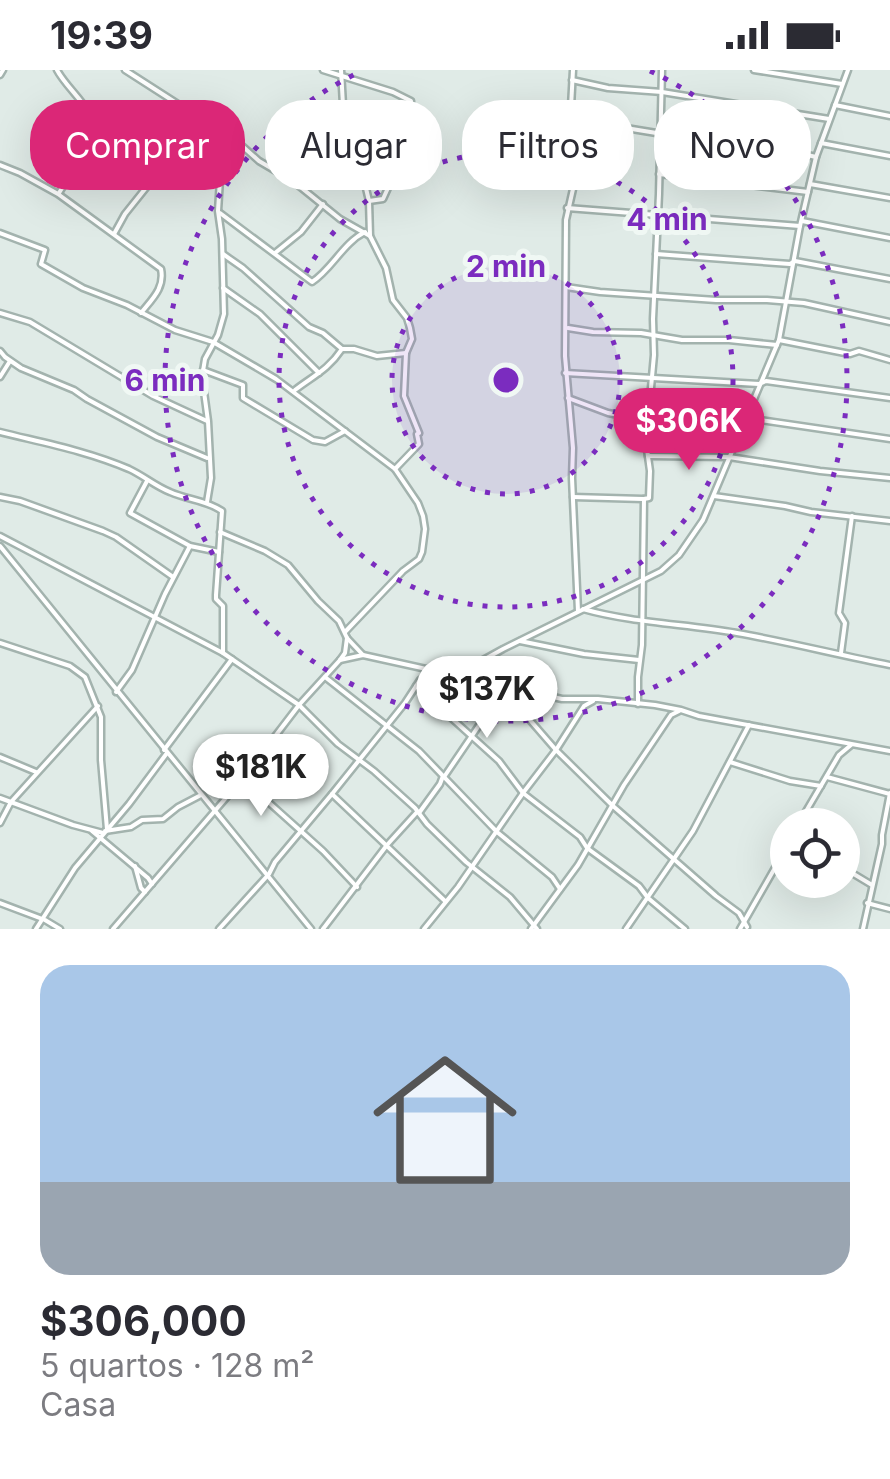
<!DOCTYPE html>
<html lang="pt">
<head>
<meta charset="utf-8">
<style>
  body { margin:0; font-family:Inter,sans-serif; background:#f7f7f7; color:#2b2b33; height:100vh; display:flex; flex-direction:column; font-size:38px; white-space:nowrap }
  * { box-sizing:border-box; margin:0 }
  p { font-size:32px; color:#7c7c81 }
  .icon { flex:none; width:55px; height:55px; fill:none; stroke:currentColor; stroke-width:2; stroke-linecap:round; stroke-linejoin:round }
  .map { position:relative; height:859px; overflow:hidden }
  .side { display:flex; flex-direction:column; background:#fff; flex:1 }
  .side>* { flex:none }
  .banner { position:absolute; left:30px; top:30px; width:830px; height:90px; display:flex; gap:20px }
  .fabs { position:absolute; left:770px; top:738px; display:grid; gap:20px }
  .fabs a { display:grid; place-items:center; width:90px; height:90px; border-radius:50%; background:#fff; box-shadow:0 10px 40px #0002; font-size:50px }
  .price { position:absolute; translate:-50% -85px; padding:0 22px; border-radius:35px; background:#fff; color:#222; font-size:32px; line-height:65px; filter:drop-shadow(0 2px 5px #0008) }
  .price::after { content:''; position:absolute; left:50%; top:60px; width:30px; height:22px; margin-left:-15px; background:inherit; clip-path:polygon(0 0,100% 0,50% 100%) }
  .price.on { background:#db2777; color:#fff }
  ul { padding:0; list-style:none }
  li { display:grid; align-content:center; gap:20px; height:530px; padding:0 40px }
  li span { display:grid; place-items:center; height:310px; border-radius:30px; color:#555 }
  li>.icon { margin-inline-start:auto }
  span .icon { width:180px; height:180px; fill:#fffc; stroke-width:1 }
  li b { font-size:42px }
  .tag { padding:0 35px; border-radius:40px; background:#fff; box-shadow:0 10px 40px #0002; font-size:35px; line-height:90px }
  .tag.on { background:#db2777; color:#fff }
  .status { display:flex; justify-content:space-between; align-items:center; height:70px; padding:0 50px; background:#fff; direction:ltr }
  .status svg { height:28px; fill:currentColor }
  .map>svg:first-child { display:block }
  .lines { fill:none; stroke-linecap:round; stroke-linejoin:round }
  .street-casing { stroke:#a3b3ae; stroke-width:9 }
  .street { stroke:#fff; stroke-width:4 }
  .ring { fill:none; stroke:#7b2cbf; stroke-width:5; stroke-dasharray:5 10 }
  .centre { fill:#7b2cbf; stroke:#f0f8f4; stroke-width:5 }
  .ring-label { font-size:30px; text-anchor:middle; font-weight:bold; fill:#7b2cbf; stroke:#f0f8f4; stroke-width:10; stroke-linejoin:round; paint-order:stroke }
</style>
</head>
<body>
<div class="status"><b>19:39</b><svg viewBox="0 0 49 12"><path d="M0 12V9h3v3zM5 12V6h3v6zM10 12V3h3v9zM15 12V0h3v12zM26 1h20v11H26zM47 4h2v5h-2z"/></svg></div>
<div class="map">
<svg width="890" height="859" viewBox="0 0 890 859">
  <rect width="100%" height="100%" fill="#e0ebe7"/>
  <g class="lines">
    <defs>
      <g id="street">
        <path d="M57 0C68 21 98 41 94 66L59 123"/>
        <path d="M125 0 209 54 218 64 240 74 259 91 293 111 340 149 370 166"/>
        <path d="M323 0 393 22 411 31 407 76 383 129 369 131"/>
        <path d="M341 0 343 35 356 76 369 131 370 166 386 198 393 230 407 248 410 258 412 269 406 283 404 326 419 363 417 364 419 374 395 399"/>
        <path d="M573 0 567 110 573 119 566 150 565 286 573 378 572 408 578 541"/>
        <path d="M754 0 842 14"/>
        <path d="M0 5 3 0"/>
        <path d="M572 10 608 18 662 22 829 49"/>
        <path d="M835 35 890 46"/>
        <path d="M571 49 699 70 781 79 816 87"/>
        <path d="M821 73 890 86"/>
        <path d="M0 95 20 103 58 124 161 199C165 218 152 229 141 243"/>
        <path d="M659 104 808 122"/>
        <path d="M810 114 890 128"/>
        <path d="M567 138 800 156"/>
        <path d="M220 143 312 212C332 199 343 173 365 162"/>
        <path d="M802 151 890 168"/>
        <path d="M0 163 45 180 41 194 83 218 127 235 175 260 213 272 276 309 395 399 418 433 423 446 425 459 422 482 419 489 403 501 345 562"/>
        <path d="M114 164 125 144 177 79 197 63 205 52"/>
        <path d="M275 183 301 162 323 134"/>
        <path d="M223 184 243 198 309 257 323 263 342 279H354L377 286 406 283"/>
        <path d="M656 184 790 194 795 191 890 209"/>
        <path d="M566 217 600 222 716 230H767L804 233 890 252"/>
        <path d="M223 218 260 244 319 303"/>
        <path d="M0 243 30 252 153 326 207 351"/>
        <path d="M568 258 593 262 641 263 682 270H729L777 275"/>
        <path d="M779 270 850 284 859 281 890 290"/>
        <path d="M0 281 5 287 21 298 74 320 87 329 157 367 207 388"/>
        <path d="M203 300 243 315V328L313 370 325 372 345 361"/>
        <path d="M565 303 759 314 766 311 890 328"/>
        <path d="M0 307 10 291"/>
        <path d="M295 320C313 306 328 300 342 279"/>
        <path d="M568 328 608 343 630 347 696 349C710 353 735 354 747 348L890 369"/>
        <path d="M0 362C44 373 87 381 129 399 144 406 155 416 170 422 188 430 206 430 222 441L216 525V529L223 536V583"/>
        <path d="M648 386 729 387 820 401 890 408"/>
        <path d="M147 411 130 443 190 476 219 482"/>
        <path d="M714 426 785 436 811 442 890 451"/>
        <path d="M0 427 20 431 103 461 116 467 173 507"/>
        <path d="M573 427 643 429"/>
        <path d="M207 432 211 408 208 351 202 307 205 289 218 265 224 244 222 169 218 141 222 78 218 64"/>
        <path d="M220 462 265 481 288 495 318 531 339 551 347 568 363 585"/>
        <path d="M0 466 223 583 299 635 338 674 374 701 415 738 427 754 466 792 510 827 537 859"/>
        <path d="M0 476 311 859"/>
        <path d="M583 539C633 553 686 554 737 563 788 572 839 585 890 595"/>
        <path d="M520 571 584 584 639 590"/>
        <path d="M0 573 70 596 85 607 101 647V690L107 759"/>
        <path d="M841 583 845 553 839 543 852 446"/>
        <path d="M340 590 363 585 562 629H598L655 635 681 640 699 646 890 681"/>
        <path d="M456 605 503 579 661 501 679 485 703 450 779 270 800 156 816 87 848 0"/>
        <path d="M325 607 419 681 497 762 552 807 560 819"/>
        <path d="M416 616 499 691 523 723 580 767 587 778 639 816 648 828 685 859"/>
        <path d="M503 619 556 680 613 736 716 826 739 843 747 857"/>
        <path d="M116 622 132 600 165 524 190 476"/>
        <path d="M638 634V607L642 575 644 429 649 428 650 401 646 372 654 285 653 249 659 124 662 0"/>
        <path d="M164 680 232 589"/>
        <path d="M0 687 36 702"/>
        <path d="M730 692 790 711 821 716"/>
        <path d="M244 707 246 712 323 781 357 817"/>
        <path d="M444 707 503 620"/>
        <path d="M827 707 890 724"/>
        <path d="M332 724 445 831"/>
        <path d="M0 728 73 755 103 763"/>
        <path d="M419 743 440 714 443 706"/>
        <path d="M0 753 11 732 98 636"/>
        <path d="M798 755 839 685 851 675"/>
        <path d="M92 761 148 808 152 814"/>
        <path d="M105 761 131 757 142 750 163 749 178 737 201 725"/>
        <path d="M135 796 141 818 145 822"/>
        <path d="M842 797 872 815"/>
        <path d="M0 833 45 850 60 859"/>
        <path d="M867 833 890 839"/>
        <path d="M36 859 75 798 129 734 167 683"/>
        <path d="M113 859 244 707 299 635 340 590 345 583 347 568"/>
        <path d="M219 859 269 804 275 792 332 724 405 633 420 610 434 602"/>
        <path d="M323 859 387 775 417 742"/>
        <path d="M424 859 458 817 523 723 556 680 584 636 593 631"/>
        <path d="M531 859 578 795 624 715 671 645 679 641"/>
        <path d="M626 859 693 761 749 655"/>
        <path d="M740 859 788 775"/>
        <path d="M863 859 882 774V765L890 723"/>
      </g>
    </defs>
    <use href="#street" class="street-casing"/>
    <use href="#street" class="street"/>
  </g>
  <circle cx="506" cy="310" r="114" fill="#7b2cbf" fill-opacity=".12"/>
  <g class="ring">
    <circle cx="506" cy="310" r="114"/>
    <circle cx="506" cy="310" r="227"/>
    <path d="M650 1A341 341 0 1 1 362 1"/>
  </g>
  <circle cx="506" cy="310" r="15" class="centre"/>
  <g class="ring-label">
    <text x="667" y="160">4 min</text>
    <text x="506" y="207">2 min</text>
    <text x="165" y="321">6 min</text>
  </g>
</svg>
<div class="fabs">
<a><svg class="icon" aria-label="locate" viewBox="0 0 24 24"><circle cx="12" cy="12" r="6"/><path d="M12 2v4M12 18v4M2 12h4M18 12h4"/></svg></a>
</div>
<b class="price on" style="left:689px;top:403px">$306K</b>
<b class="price" style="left:487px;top:671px">$137K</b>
<b class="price" style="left:261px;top:749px">$181K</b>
<div class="banner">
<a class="tag on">Comprar</a>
<a class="tag">Alugar</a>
<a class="tag">Filtros</a>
<a class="tag">Novo</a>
</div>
</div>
<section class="side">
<ul>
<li><span style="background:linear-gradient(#a9c7e8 70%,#9aa5b1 0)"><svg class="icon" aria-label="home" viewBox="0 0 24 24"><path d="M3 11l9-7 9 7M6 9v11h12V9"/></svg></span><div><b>$306,000</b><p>5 quartos · 128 m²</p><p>Casa</p></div></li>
</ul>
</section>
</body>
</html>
